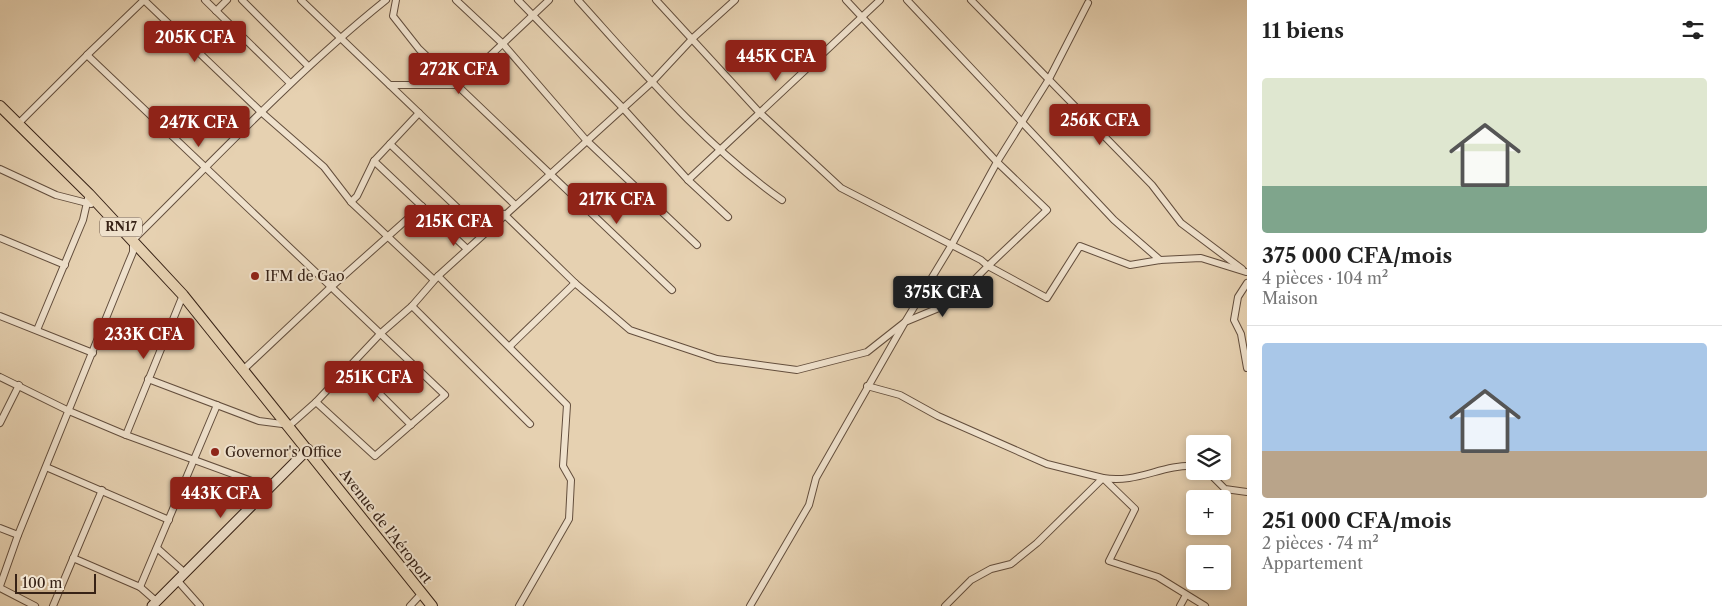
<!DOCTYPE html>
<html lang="fr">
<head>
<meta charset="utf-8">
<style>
  body { margin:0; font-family:"Libre Caslon Text",serif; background:#f2f2f2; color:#222; height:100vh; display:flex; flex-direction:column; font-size:19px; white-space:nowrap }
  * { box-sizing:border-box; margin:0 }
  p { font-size:16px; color:#767676 }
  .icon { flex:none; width:28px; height:28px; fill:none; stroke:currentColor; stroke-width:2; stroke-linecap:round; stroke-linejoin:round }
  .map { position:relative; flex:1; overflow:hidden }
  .sheet { display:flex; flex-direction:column; background:#fff; width:475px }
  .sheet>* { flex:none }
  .fabs { position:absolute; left:1186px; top:435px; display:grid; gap:10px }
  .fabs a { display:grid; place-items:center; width:45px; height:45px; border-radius:5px; background:#fff; box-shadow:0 2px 8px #0003; font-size:25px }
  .scale { position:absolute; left:15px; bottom:12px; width:81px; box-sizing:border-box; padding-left:5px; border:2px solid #372216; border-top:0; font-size:14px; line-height:18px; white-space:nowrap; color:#372216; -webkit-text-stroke:4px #efe1cc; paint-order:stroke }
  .price { position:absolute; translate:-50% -42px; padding:0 11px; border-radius:5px; background:#8f2418; color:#fff; font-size:16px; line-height:32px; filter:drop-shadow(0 1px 2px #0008) }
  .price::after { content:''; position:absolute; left:50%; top:30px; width:15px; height:11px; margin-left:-8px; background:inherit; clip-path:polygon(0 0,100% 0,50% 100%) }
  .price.selected { background:#222; color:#fff }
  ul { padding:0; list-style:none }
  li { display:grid; align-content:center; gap:10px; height:265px; padding:0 15px }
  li+li { border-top:1px solid #e0e0e0 }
  li span { display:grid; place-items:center; height:155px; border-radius:5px; color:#555 }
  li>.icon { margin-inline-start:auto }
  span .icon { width:90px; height:90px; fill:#fffc; stroke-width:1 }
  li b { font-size:21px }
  h2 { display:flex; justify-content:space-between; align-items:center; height:60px; padding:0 15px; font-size:21px }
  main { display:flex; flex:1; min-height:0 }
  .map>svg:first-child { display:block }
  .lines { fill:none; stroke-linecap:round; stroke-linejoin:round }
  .street-casing { stroke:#634e3d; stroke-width:8 }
  .secondary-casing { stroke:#372216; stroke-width:11 }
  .primary-casing { stroke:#372216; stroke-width:12 }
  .street { stroke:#efe1cc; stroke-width:6 }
  .secondary { stroke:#efe1cc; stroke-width:9 }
  .primary { stroke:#e6d1b1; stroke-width:10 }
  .poi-dot { fill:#8f2418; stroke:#efe1cc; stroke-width:2 }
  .labels { text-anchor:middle; stroke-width:4; stroke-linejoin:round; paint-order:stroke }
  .shield { fill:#efe1cc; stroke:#6e5b4d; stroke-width:1 }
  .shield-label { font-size:12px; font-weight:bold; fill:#372216 }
  .poi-label { font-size:14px; fill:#372216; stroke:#efe1cc; text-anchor:start }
  .street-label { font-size:14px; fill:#372216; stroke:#efe1cc }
</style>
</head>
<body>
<main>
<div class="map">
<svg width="1247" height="606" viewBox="0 0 1247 606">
  <rect width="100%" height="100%" fill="#e6d1b1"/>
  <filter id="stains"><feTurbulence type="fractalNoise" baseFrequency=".004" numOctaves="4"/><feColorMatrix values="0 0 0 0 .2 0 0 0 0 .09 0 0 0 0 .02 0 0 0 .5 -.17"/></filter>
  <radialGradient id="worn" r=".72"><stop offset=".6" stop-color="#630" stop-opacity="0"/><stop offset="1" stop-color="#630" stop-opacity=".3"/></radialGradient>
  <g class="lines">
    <defs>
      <g id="street">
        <path d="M144 0 260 111 324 167 351 202 434 280"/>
        <path d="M205 0 290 83"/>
        <path d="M242 0 308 66"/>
        <path d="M301 0 514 204"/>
        <path d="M396 0 393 16 419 49 672 290"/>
        <path d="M456 0 503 44 586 140 697 245"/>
        <path d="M518 0 622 107 688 180 728 217"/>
        <path d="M578 0C642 71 704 145 782 200"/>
        <path d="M656 0 759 112 841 188 981 260 988 266 1047 210 997 162 846 0"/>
        <path d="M907 0 1114 220 1160 260"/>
        <path d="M971 0 1152 185 1181 223 1242 269"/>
        <path d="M216 11 227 0"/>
        <path d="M87 55 144 0"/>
        <path d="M390 85H459L549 0"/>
        <path d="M419 113 374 161 467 249"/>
        <path d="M18 124 87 55 445 395 375 456 316 402"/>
        <path d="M390 144 484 233"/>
        <path d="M0 169 56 195 91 204"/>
        <path d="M688 180 880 0"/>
        <path d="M351 202 357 196 374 161"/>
        <path d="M504 214 575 283"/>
        <path d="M0 238 65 265"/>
        <path d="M438 276 567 405 563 466 571 480 569 519 519 606"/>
        <path d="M1247 283 1238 297 1234 320 1241 334 1247 368"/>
        <path d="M412 306 530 424"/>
        <path d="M0 316 93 353"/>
        <path d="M37 330 83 220 89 194"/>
        <path d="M510 346 575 283 630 330 717 359 797 370 867 352 905 322 951 246 997 162 1049 79 1088 3"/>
        <path d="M352 366 411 425"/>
        <path d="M243 370 330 288 422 206"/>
        <path d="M0 377 69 411 126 435 268 487"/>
        <path d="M148 379 259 421 290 425 316 402 381 333 412 306 438 276 652 82 693 38 735 0"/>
        <path d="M867 386 900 395 938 416 1047 464 1103 478 1135 509 1109 561 1158 577 1205 606"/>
        <path d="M0 423 19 385"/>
        <path d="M126 435 183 295"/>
        <path d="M46 467 169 520"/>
        <path d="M1207 471 1225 489 1247 492"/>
        <path d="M0 528 18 535"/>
        <path d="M157 548 185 573"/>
        <path d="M73 558 140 587 156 601"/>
        <path d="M177 580 200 606"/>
        <path d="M0 586 18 535 128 264 133 252V240C216 158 295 73 386 0"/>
        <path d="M140 587 217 405"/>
        <path d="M0 588 35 606"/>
        <path d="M53 606 102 490"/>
        <path d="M410 606 422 593"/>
        <path d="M750 606 809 505 816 478 905 322 951 303 988 266 1047 298 1080 246 1130 265 1160 260 1201 258 1246 272"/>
        <path d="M945 606 971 580 991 569 1011 564 1037 543 1103 478C1137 484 1162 464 1195 466"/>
        <path d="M1180 606 1186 595"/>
      </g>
      <path id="secondary" d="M152 606 308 449"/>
      <path id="primary" d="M0 106 89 194 183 295 432 606"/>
    </defs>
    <use href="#street" class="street-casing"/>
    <use href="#secondary" class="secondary-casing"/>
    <use href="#primary" class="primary-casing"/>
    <use href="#street" class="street"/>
    <use href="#secondary" class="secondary"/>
    <use href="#primary" class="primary"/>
  </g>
  <g class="poi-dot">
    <circle cx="255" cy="276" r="5"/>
    <circle cx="215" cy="452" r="5"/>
  </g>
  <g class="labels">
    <rect class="shield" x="100" y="217.5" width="42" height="19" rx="4"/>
    <g class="shield-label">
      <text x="121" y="231">RN17</text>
    </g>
    <g class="poi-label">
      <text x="265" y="281">IFM de Gao</text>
      <text x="225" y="457">Governor's Office</text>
    </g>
    <g class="street-label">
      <text transform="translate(386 526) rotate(52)" y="5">Avenue de l'Aéroport</text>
    </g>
  </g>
  <rect width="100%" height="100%" filter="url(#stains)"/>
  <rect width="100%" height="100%" fill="url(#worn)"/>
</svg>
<div class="fabs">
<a><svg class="icon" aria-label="layers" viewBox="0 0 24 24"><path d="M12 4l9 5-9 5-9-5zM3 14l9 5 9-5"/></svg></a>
<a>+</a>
<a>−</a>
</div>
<div class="scale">100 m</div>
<b class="price" style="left:195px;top:63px">205K CFA</b>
<b class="price" style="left:776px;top:82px">445K CFA</b>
<b class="price" style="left:459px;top:95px">272K CFA</b>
<b class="price" style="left:1100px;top:146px">256K CFA</b>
<b class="price" style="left:199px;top:148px">247K CFA</b>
<b class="price" style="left:617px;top:225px">217K CFA</b>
<b class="price" style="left:454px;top:247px">215K CFA</b>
<b class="price selected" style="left:943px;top:318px">375K CFA</b>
<b class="price" style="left:144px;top:360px">233K CFA</b>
<b class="price" style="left:374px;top:403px">251K CFA</b>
<b class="price" style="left:221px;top:519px">443K CFA</b>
</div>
<section class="sheet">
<h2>11 biens<svg class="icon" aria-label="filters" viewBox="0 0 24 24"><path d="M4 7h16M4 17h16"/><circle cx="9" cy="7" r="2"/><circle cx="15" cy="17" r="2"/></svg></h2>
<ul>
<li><span style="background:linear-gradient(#dfe7d0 70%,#7fa58c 0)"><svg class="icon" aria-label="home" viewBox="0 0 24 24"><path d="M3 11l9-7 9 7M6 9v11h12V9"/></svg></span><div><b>375 000 CFA/mois</b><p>4 pièces · 104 m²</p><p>Maison</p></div></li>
<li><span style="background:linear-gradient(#a9c7e8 70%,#b9a48a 0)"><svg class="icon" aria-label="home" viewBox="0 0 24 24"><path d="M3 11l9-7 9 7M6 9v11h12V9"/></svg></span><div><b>251 000 CFA/mois</b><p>2 pièces · 74 m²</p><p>Appartement</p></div></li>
</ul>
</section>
</main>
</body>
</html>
